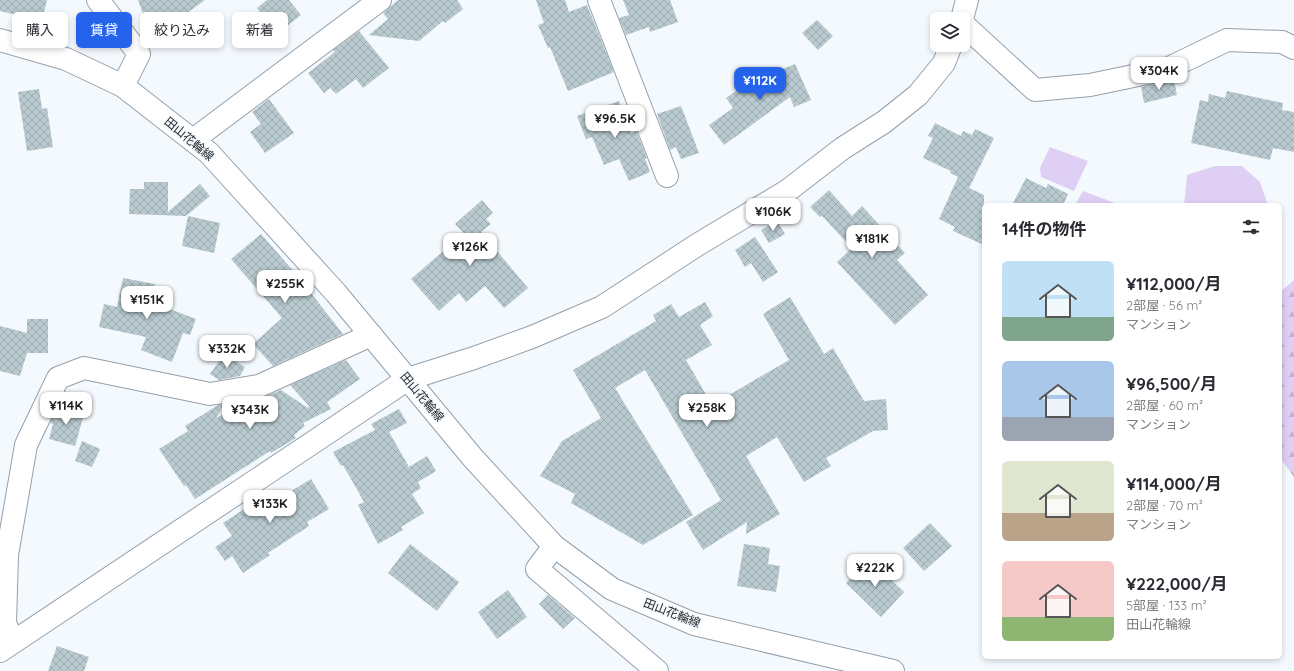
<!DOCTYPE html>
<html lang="ja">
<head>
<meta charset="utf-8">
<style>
  body { margin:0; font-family:Quicksand,"Noto Sans JP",sans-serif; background:#f7f7f7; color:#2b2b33; height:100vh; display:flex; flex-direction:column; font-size:15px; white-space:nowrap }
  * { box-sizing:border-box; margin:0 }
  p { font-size:13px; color:#7c7c81 }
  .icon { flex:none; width:22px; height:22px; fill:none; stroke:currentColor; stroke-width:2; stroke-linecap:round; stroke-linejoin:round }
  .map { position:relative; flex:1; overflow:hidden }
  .details { position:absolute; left:982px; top:203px; width:300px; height:456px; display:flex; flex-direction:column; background:#fff; border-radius:6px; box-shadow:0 2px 6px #0003 }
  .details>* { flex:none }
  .guide { position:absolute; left:12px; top:12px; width:380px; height:36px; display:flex; gap:8px }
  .tools { position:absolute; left:930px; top:12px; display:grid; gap:8px }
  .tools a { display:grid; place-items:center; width:40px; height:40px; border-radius:6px; background:#fff; box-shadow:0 2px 6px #0003; font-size:20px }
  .price { position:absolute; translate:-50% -34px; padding:0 9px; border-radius:8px; background:#fff; color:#222; font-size:13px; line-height:26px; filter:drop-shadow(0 1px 2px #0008) }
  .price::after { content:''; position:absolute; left:50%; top:24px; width:12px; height:9px; margin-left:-6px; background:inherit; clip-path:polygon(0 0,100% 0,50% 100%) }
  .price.selected { background:#2563eb; color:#fff }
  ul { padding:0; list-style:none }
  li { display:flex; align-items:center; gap:12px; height:100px; padding:0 20px }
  li span { display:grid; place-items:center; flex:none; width:112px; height:80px; border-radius:6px; color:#555 }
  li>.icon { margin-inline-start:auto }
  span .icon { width:48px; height:48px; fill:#fffc; stroke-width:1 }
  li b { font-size:17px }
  h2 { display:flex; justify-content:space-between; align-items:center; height:48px; padding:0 20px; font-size:17px }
  .pill { padding:0 14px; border-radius:6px; background:#fff; box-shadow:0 2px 6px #0003; font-size:14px; line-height:36px }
  .pill.selected { background:#2563eb; color:#fff }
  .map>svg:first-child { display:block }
  .forest { fill:url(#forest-firs) }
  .green { fill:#dfcff4 }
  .building { fill:url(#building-cross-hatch) }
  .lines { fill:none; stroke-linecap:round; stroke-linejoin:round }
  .minor-casing { stroke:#95a0ab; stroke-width:24 }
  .major-casing { stroke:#95a0ab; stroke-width:24 }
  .minor { stroke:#fff; stroke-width:22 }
  .major { stroke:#fff; stroke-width:22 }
  .labels { text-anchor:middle; stroke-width:3; stroke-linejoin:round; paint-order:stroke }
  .street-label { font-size:12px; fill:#22262b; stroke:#f4f9fe }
</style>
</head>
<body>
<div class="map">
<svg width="1294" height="671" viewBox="0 0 1294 671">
  <defs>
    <pattern id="forest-firs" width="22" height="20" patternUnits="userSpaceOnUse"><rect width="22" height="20" fill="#dfcff4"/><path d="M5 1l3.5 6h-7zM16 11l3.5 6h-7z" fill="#bfb2d1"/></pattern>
    <pattern id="building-cross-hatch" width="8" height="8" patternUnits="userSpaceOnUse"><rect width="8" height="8" fill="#b8cacf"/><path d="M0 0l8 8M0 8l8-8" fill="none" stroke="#9eadb2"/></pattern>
  </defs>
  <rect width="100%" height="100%" fill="#f4f9fe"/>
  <path class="forest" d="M1294 280V477L1280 458V292Z"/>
  <g class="green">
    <path d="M1050 147 1088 161 1074 191 1041 177 1040 168Z"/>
    <path d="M1215 166H1242L1260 182 1268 205H1184L1187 175Z"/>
    <path d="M1083 191 1120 205H1075Z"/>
  </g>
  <g class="building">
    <path d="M0 0H47L42 21 0 11Z"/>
    <path d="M138 0H205L152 38Z"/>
    <path d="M267 0H289L301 15 277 34 257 8Z"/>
    <path d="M398 0H457L463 9 445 23 443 21 419 41 369 35 388 19 383 13Z"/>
    <path d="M536 0H565L569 12 587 5 614 72 568 91 550 47 548 48 538 25 544 23Z"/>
    <path d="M623 0H670L678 22 650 32 649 27 626 35 619 18 629 15Z"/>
    <path d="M817 20 833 36 818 50 802 33Z"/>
    <path d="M359 31 389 68 363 88 356 79 336 94 330 88 324 93 308 73 335 52 333 50Z"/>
    <path d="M795 64 811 100 794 107 790 97 724 145 709 125 733 108 726 98 762 73 764 77Z"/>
    <path d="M1174 80 1177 95 1144 103 1141 87Z"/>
    <path d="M39 89 42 109 47 108 53 147 27 151 18 92Z"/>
    <path d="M1227 91 1283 103 1282 110 1294 112V152L1273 148 1270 160 1191 143 1200 100 1208 102 1209 94 1225 98Z"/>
    <path d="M269 99 294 133 265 153 250 132 261 124 252 112Z"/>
    <path d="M619 101 631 133 636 131 647 158 645 159 650 172 629 181 619 159 604 165 592 137 586 139 577 116Z"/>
    <path d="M681 106 699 153 681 159 676 147 670 150 657 114Z"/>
    <path d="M935 123 961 136 963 131 972 135 975 129 994 138 969 188 984 195V245L953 231 955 227 939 219 958 177 950 173 951 171 923 158 933 138 928 136Z"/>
    <path d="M1026 178 1046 188 1048 184 1068 194 1063 205H1012Z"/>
    <path d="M144 182H168V212L200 184 210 196 186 216 129 214 130 189H144Z"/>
    <path d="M829 190 852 216 862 206 905 253 897 260 928 295 895 325 837 262 852 248 822 216 820 217 810 207Z"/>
    <path d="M482 200 493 213 486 219 491 224 481 232 528 288 504 308 485 286 466 302 459 293 439 311 411 279 464 233 455 224Z"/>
    <path d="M188 216 220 223 214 253 182 246Z"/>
    <path d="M777 221 785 234 769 243 761 230Z"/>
    <path d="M261 234 296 274 343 334 273 366 253 344 282 318 231 259Z"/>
    <path d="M755 237 778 272 763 282 751 263 745 267 735 250Z"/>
    <path d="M123 278 155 284 151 302 196 319 190 335 183 333 172 362 141 350 146 337 99 327 104 304 117 307Z"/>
    <path d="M790 297 824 354 833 348 864 401 886 399 888 430 873 431 826 458 831 466 804 482 777 437 746 456 780 514 746 534 747 522 703 550 686 522 721 500 645 370 615 388 693 515 643 545 571 503 575 494 540 476 562 441 601 418 573 370 656 321 653 315 671 304 679 317 705 302 713 316 700 325 712 345 686 360 712 405 789 360 763 314Z"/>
    <path d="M27 319H48V353H27L20 376 0 371V326L27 333Z"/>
    <path d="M224 354 245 367 240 376 219 380 210 374Z"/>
    <path d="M346 360 360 379 327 402 331 409 303 423 305 426 294 435 296 438 271 453 270 451 195 499 186 485 184 486 159 449 188 431 185 426 218 405 224 404 216 418 251 400 264 397 281 390 308 408 309 406 290 385Z"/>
    <path d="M58 407 84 414 75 446 49 439 53 424 50 423Z"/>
    <path d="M399 409 407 423 389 432 409 467 427 456 436 471 418 482 421 488 412 494 424 513 401 527 403 530 378 544 358 505 364 502 343 465 341 466 333 452 375 430 371 424Z"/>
    <path d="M82 441 100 449 92 467 75 461Z"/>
    <path d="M311 479 329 509 307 522 309 526 268 553 270 555 243 573 232 556 225 561 215 547 232 536 223 523 273 490 278 499Z"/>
    <path d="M930 523 952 546 924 571 903 548Z"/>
    <path d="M410 544 459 582 437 611 388 573Z"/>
    <path d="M744 544 770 548 768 564 780 566 776 592 737 586Z"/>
    <path d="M869 559 904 592 881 617 846 583Z"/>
    <path d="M508 590 527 617 497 639 478 612Z"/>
    <path d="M548 595 575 618 563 629 539 604Z"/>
    <path d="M57 646 89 657 84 671H48Z"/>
  </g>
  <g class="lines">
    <defs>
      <g id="minor">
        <path d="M98 0 139 54 123 86"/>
        <path d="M599 0 667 176"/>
        <path d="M962 19 967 0"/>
        <path d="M963 24 1035 90 1090 85 1167 69 1227 40 1282 42 1294 48"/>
        <path d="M193 140 380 0"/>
        <path d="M554 546 537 569 657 671"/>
        <path d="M13 642 5 623 7 555 26 445 58 378 84 368 210 394 259 386 371 335"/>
        <path d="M0 651 408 379 474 358 532 337 602 307 697 245 787 191 843 148 884 122 918 95 944 63 951 45"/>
      </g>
      <path id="major" d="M0 40 66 59 123 86 209 153 336 293 473 458 554 546 612 589 694 624 893 671"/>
    </defs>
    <use href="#minor" class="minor-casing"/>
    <use href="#major" class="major-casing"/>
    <use href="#minor" class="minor"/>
    <use href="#major" class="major"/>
  </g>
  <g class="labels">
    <g class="street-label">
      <text transform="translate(189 139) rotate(40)" y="4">田山花輪線</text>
      <text transform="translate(422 397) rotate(50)" y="4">田山花輪線</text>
      <text transform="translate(672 613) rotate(21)" y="4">田山花輪線</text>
    </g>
  </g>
</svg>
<div class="tools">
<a><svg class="icon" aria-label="layers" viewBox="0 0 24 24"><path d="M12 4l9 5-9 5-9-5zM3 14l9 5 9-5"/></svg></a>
</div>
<b class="price" style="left:1159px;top:91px">¥304K</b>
<b class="price selected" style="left:760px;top:101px">¥112K</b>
<b class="price" style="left:615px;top:139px">¥96.5K</b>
<b class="price" style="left:773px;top:232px">¥106K</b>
<b class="price" style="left:872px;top:259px">¥181K</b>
<b class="price" style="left:470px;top:267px">¥126K</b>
<b class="price" style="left:285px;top:304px">¥255K</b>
<b class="price" style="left:147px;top:320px">¥151K</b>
<b class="price" style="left:227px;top:369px">¥332K</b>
<b class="price" style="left:66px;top:426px">¥114K</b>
<b class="price" style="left:707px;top:428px">¥258K</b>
<b class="price" style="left:250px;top:430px">¥343K</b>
<b class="price" style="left:270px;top:524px">¥133K</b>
<b class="price" style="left:875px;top:588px">¥222K</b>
<div class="guide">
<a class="pill">購入</a>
<a class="pill selected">賃貸</a>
<a class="pill">絞り込み</a>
<a class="pill">新着</a>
</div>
<section class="details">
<h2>14件の物件<svg class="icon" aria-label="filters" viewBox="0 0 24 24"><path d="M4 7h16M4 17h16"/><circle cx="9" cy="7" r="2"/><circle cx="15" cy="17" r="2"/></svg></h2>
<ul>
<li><span style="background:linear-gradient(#bfe0f5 70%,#7fa58c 0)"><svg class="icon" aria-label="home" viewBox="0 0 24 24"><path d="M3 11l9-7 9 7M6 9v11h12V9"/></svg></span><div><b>¥112,000/月</b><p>2部屋 · 56 m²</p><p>マンション</p></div></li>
<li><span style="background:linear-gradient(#a9c7e8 70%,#9aa5b1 0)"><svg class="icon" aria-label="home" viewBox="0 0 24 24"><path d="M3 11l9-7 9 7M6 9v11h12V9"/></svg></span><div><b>¥96,500/月</b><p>2部屋 · 60 m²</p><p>マンション</p></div></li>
<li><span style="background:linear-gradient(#dfe7d0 65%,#b9a48a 0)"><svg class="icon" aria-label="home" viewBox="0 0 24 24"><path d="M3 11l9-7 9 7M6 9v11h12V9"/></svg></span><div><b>¥114,000/月</b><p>2部屋 · 70 m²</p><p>マンション</p></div></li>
<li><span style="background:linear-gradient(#f6c9c9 70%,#8fb573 0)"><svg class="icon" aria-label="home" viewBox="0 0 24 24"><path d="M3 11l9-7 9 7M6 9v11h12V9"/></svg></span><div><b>¥222,000/月</b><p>5部屋 · 133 m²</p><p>田山花輪線</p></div></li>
</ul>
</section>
</div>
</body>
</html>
